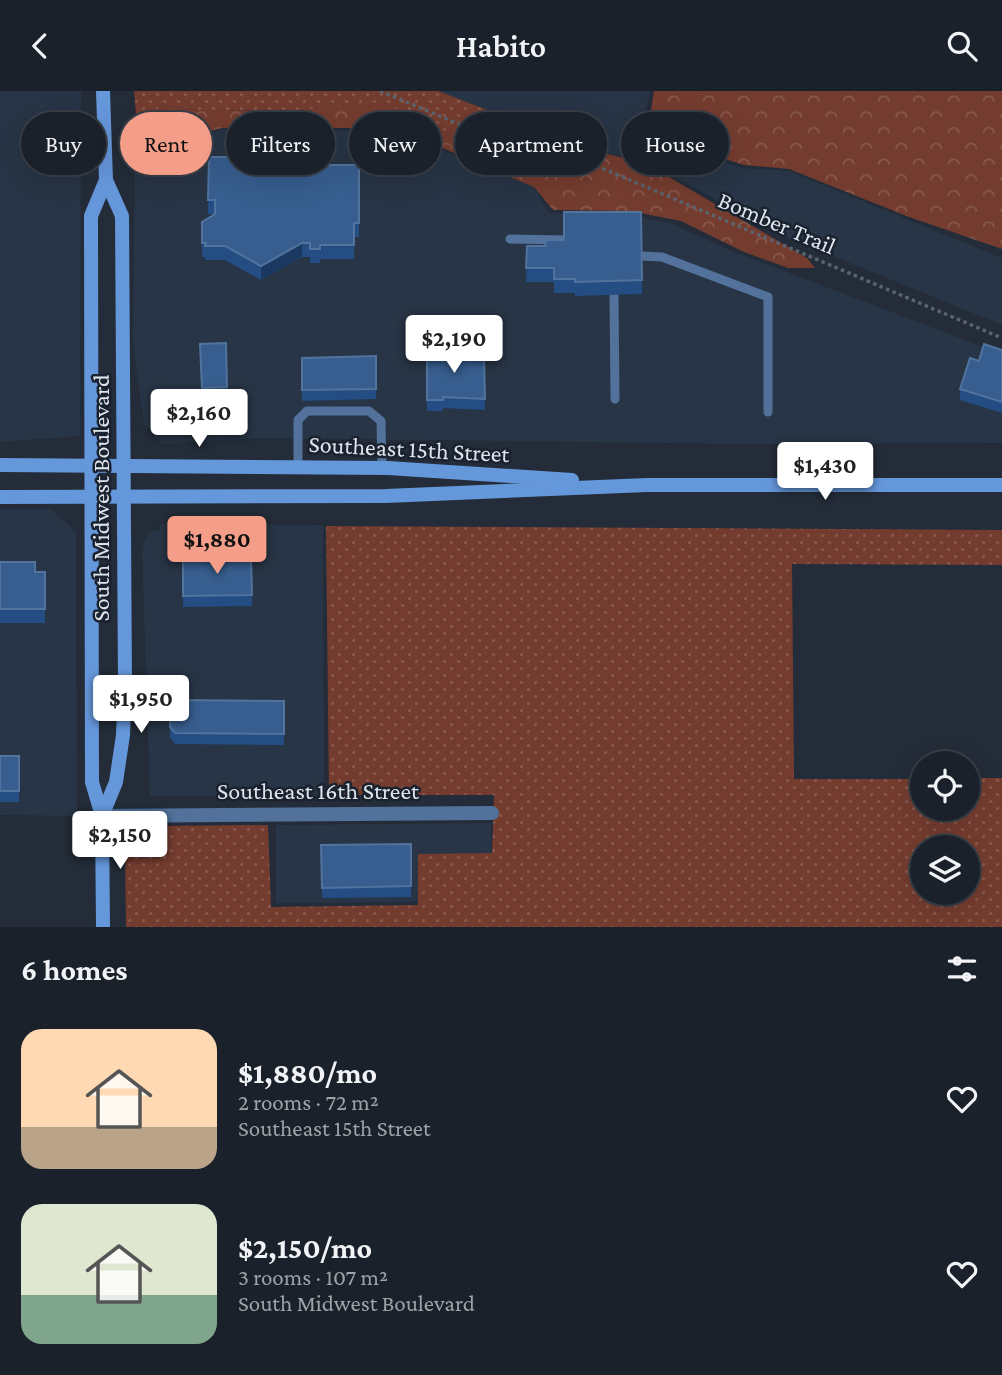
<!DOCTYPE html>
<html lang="en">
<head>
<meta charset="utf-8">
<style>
  body { margin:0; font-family:"Crimson Pro",serif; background:#272e36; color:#f1f3f6; height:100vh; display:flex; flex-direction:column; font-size:26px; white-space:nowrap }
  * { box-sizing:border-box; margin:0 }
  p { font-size:23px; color:#9fa3a8 }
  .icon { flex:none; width:38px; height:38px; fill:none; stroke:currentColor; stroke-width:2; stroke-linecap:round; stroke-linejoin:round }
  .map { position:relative; height:836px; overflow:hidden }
  .side { display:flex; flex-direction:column; background:#1a212a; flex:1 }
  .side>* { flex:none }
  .guide { position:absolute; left:21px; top:21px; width:961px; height:63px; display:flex; gap:14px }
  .tools { position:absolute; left:910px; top:660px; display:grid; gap:14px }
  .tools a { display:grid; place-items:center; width:70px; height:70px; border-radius:50%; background:#1a212a; box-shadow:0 7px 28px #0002,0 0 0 2px #383e47; font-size:35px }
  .price { position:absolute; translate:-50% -60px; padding:0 16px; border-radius:7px; background:#fff; color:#222; font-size:23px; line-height:46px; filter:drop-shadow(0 2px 4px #0008) }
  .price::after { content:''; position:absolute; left:50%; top:42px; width:21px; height:16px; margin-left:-10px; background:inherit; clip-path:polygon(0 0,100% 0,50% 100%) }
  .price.on { background:#f49e89; color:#111 }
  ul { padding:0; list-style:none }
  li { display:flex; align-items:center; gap:21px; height:175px; padding:0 21px }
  li span { display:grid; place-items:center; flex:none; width:196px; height:140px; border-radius:21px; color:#555 }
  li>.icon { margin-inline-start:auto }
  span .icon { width:84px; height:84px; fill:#fffc; stroke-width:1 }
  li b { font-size:30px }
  h2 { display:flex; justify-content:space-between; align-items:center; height:84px; padding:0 21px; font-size:30px }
  .tag { padding:0 24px; border-radius:32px; background:#1a212a; box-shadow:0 7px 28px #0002,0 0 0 2px #383e47; font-size:24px; line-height:63px }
  .tag.on { background:#f49e89; color:#111 }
  header { display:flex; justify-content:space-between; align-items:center; height:91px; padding:0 21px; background:#1a212a; font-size:32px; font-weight:600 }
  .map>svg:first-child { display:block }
  .built { fill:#283546 }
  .grass { fill:url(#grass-dots); fill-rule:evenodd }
  .forest { fill:url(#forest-crowns) }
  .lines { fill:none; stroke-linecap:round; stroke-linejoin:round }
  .path { stroke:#5b636e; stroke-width:3.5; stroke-dasharray:3.5 3.5; stroke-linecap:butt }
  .service { stroke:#52719b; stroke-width:9 }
  .minor { stroke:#52719b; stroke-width:14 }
  .secondary { stroke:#6597db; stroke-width:14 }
  .wall { fill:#234d83 }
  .shaded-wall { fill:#1b3960 }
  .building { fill:#375e8e; stroke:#51739d; stroke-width:2 }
  .labels { text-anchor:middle; stroke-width:5; stroke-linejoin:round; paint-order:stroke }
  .street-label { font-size:24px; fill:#dee4ec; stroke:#19222e }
</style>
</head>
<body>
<header><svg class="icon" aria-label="back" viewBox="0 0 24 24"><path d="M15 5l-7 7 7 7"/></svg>Habito<svg class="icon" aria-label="search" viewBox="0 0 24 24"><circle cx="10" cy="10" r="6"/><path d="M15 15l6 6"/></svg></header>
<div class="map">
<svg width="1002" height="836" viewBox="0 0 1002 836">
  <defs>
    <pattern id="grass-dots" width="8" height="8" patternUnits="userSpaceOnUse" patternTransform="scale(1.75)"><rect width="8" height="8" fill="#743c2f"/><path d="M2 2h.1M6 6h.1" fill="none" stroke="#87584d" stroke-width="1.8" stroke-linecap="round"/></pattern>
    <pattern id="forest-crowns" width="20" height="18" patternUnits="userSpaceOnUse" patternTransform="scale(1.75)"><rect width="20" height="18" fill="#743c2f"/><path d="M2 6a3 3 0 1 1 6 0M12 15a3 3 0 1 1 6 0" fill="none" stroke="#87584d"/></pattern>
  </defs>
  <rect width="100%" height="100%" fill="#232c38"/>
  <g class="built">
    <path d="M0 0H81L80 345 0 351Z"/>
    <path d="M438 0H648L650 1 636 68 588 58Z"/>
    <path d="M222 38 395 40 534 96 549 122 629 124 670 132 732 160 1002 263V352L742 353 260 347 163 353 144 334 133 254 135 47 188 48Z"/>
    <path d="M643 41 673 55 742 77 789 80 1002 167V234L774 141 648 71 637 69Z"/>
    <path d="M0 418H51L76 441 77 725 0 724Z"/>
    <path d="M161 433 323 434 324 705H150L142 458 148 442 159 439Z"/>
    <path d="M491 732V762L418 763V811L276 812V734Z"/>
  </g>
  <g class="grass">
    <path d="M134 0H438L588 58 566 72H544L495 65 379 10 361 19 336 11 309 19 205 20 162 14 144 30 136 24Z"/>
    <path d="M326 435 1002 439V474L792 473 794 688H922V718H968V687H1002V836H126L125 756 129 742 156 735 268 734 271 816 418 814V763L492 762 494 704H329ZM922 756H968V802H922Z"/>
  </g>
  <g class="forest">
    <path d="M654 0H1002V158L909 126 789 78 744 74 690 57 648 39Z"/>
    <path d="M379 10 495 65 544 72H566L588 58 647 73 807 167 815 177H788L744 161 681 130 630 120 553 119 534 96 395 37H222L188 46H150L144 30 162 14 205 20 309 19 336 11 361 19Z"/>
  </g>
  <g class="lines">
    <path class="path" d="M380 0 555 73H592L1002 247"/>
    <g class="service">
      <path d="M510 148 564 149"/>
      <path d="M642 165 662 166 768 206V321"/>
      <path d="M614 204 615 308"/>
      <path d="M298 376V329L307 320H369L381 330 382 377"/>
    </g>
    <path class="minor" d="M102 725 492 722"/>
    <g class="secondary">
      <path d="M0 374 388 377 572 389"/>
      <path d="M0 406 386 405 647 394H1002"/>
      <path d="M102 725 116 691 123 644 125 593 122 125 106 89"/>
      <path d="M103 836 102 725 92 691 91 125 106 89 103 0"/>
    </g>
  </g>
  <g class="wall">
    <path d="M209 66 233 70 303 73 359 74V146H354V168H320V172H310V166H302L261 189 225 169H205V166H202V131L215 123H208Z"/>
    <path d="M641 121 642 203 575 205V202H554V191H526L527 155H545Z"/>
    <path d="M226 252 227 304 202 305 200 253Z"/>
    <path d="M427 253 447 266 484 267 485 319 443 317V320H427Z"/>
    <path d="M1002 259V322L960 309V298L979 270Z"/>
    <path d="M376 265V308L302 310V267Z"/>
    <path d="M251 464 252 515 183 516V465Z"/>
    <path d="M0 471 35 481H45V532H0Z"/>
    <path d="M170 609 284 610V654L175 653 170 646Z"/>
    <rect x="0" y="665" width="19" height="46"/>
    <path d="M411 753V806L322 807 321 754Z"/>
  </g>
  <path class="shaded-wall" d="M302 152V166L261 189V175Z"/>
  <g class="building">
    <path d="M265 51 303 73 311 74V70H329V74H359V132H354V154H320V158H310V152H302L261 175 225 155H205L206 152H202V131L215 123V109H208L209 66H230L233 70Z"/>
    <path d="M564 121H641L642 189 575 191V188H554V177H526L527 155H545L546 149H564Z"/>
    <path d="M226 252 227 296 202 297 200 253Z"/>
    <path d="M427 253 447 254V266L484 267 485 308 443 306V309H427Z"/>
    <path d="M984 253 1002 259V311L960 298 970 267 979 270Z"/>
    <path d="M376 265V298L302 299V267Z"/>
    <path d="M251 464 252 504 183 505V465Z"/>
    <path d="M0 471H35V481H45V518H0Z"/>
    <path d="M170 609 284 610V643L175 642 170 636Z"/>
    <rect x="0" y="665" width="19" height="35"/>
    <path d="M411 753V795L322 797 321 754Z"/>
  </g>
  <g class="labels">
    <g class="street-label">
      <text transform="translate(777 132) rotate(23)" y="8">Bomber Trail</text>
      <text transform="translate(409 358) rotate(3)" y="8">Southeast 15th Street</text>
      <text transform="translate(101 407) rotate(-90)" y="8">South Midwest Boulevard</text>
      <text x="318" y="708">Southeast 16th Street</text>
    </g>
  </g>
</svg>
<div class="tools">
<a><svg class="icon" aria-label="locate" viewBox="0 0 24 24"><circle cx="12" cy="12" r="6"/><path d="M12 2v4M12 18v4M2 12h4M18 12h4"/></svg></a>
<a><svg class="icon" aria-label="layers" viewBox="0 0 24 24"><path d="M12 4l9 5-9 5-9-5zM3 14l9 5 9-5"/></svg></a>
</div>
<b class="price" style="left:454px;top:284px">$2,190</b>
<b class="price" style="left:199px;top:358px">$2,160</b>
<b class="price" style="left:825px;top:411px">$1,430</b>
<b class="price on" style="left:217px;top:485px">$1,880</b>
<b class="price" style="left:141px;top:644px">$1,950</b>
<b class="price" style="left:120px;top:780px">$2,150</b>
<div class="guide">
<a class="tag">Buy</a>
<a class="tag on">Rent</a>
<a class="tag">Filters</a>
<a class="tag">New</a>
<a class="tag">Apartment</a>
<a class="tag">House</a>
</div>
</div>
<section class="side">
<h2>6 homes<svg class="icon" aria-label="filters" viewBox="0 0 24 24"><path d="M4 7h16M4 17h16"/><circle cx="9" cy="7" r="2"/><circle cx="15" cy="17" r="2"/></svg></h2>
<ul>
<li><span style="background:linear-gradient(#ffd9b3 70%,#b9a48a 0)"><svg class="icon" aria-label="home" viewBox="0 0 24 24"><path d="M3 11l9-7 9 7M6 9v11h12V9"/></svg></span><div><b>$1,880/mo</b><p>2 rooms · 72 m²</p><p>Southeast 15th Street</p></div><svg class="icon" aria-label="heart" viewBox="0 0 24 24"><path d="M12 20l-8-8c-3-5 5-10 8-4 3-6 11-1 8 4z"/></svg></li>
<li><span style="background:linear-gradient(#dfe7d0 65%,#7fa58c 0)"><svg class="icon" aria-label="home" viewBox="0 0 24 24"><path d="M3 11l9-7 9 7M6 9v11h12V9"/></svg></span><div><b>$2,150/mo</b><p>3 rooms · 107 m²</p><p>South Midwest Boulevard</p></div><svg class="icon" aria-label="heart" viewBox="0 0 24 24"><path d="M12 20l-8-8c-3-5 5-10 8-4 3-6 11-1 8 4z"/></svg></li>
</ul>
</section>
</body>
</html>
